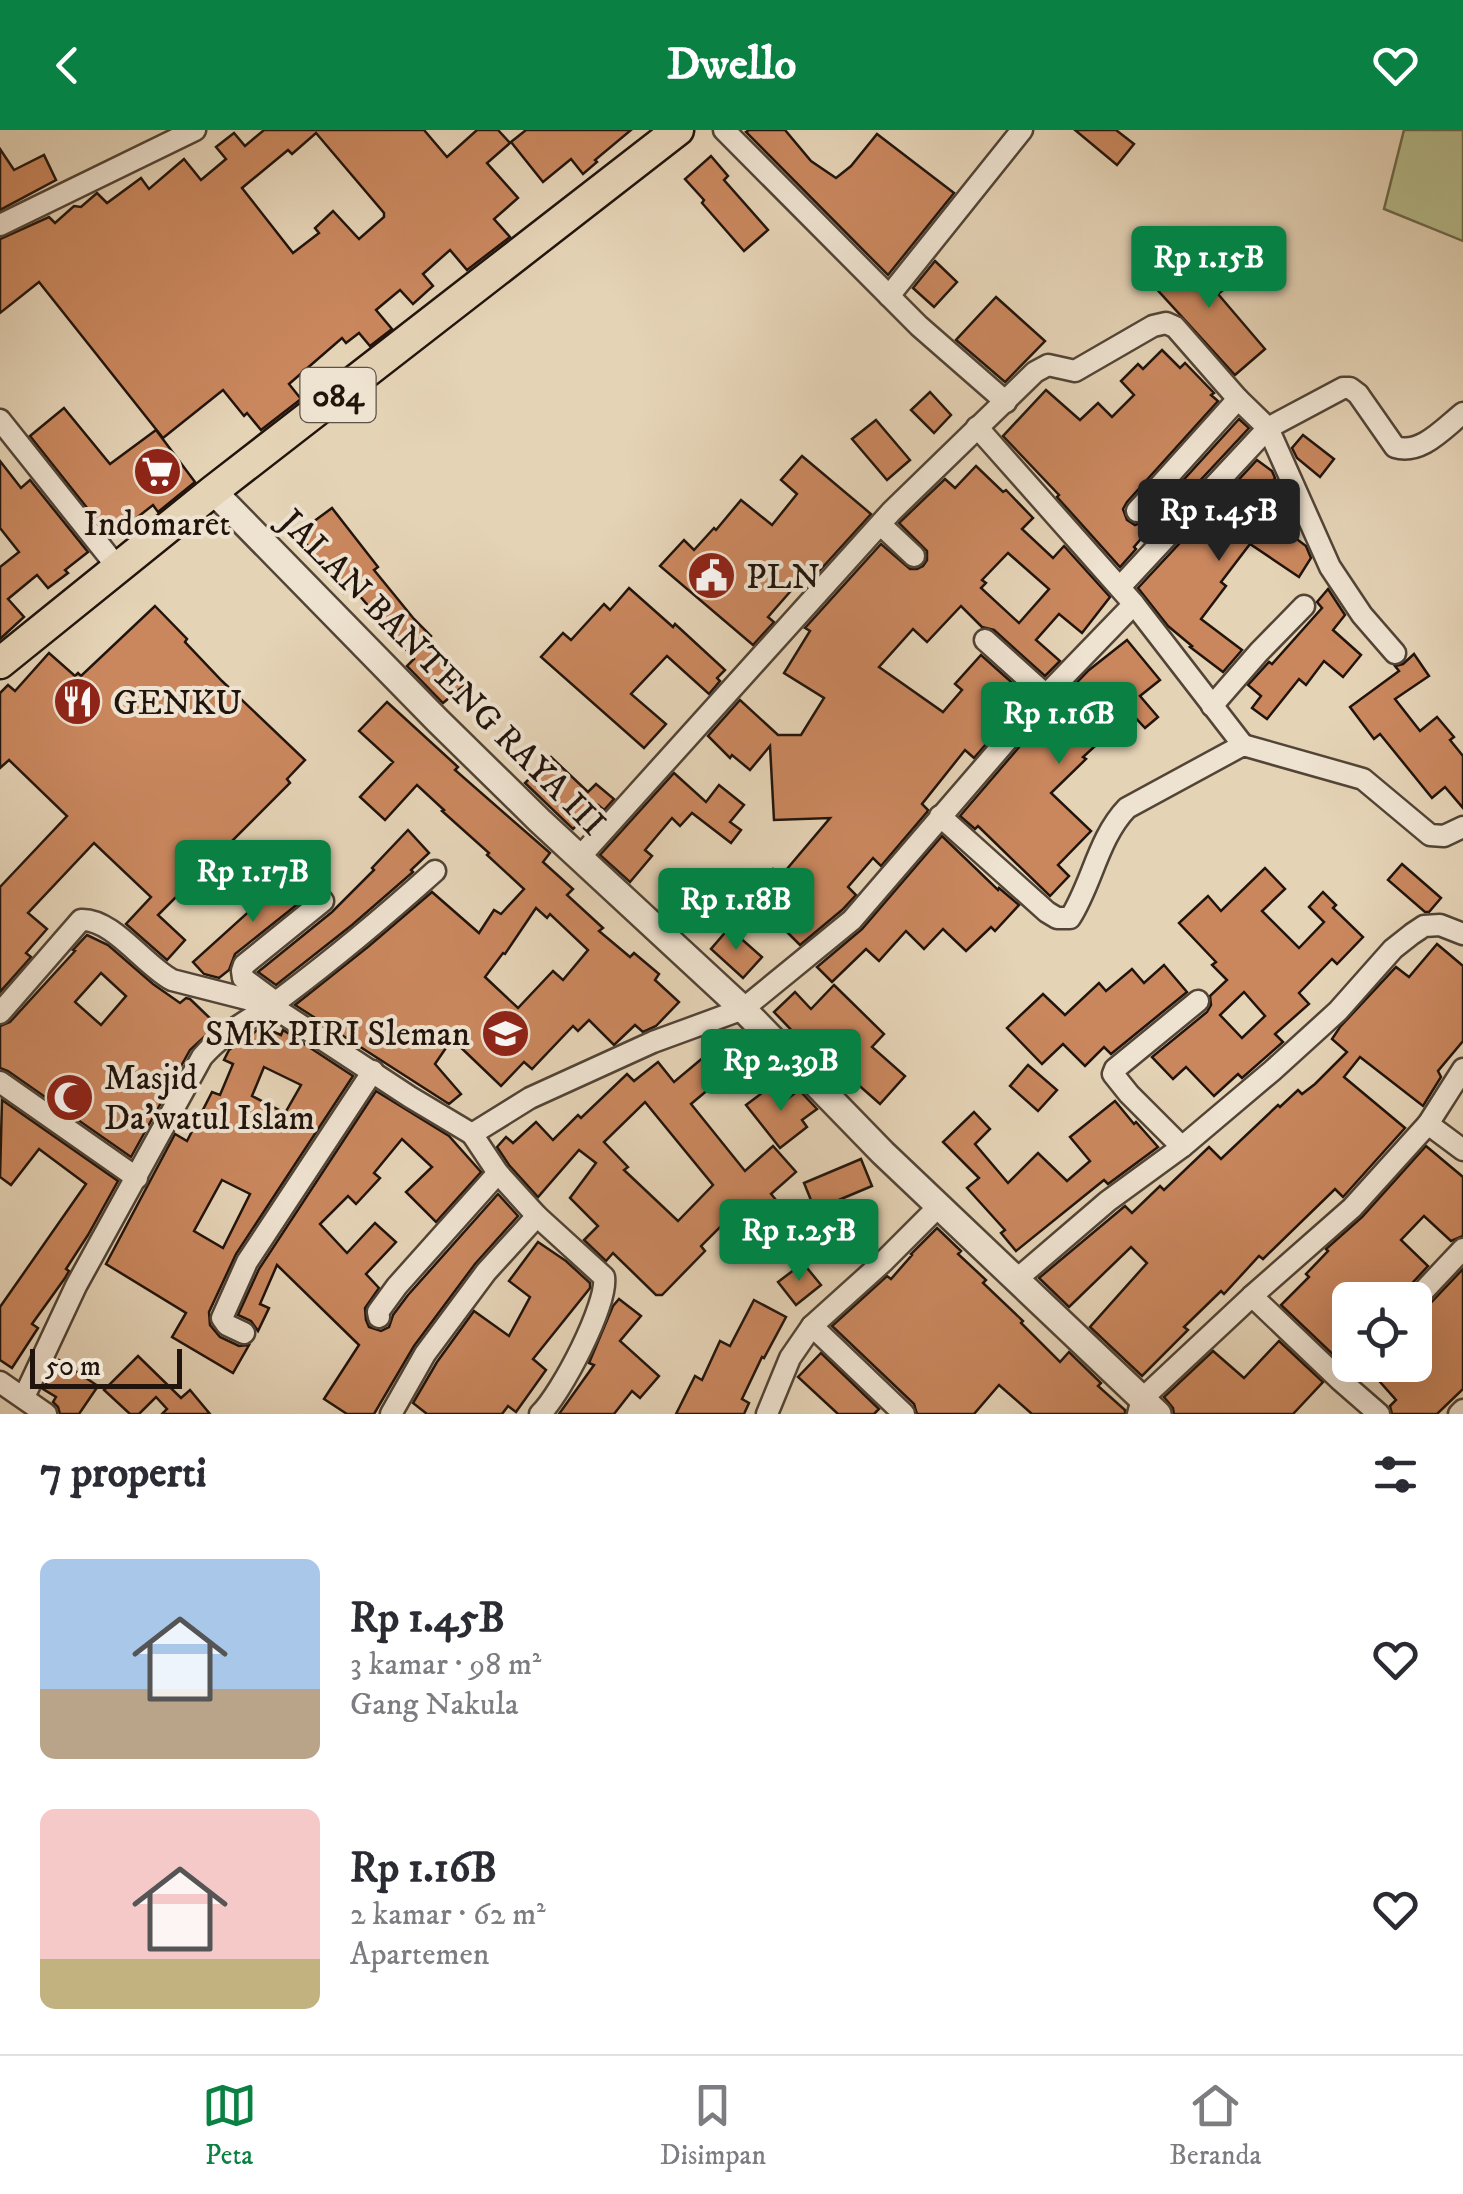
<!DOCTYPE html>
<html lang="id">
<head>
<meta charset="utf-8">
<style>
  body { margin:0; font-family:"IM FELL DW Pica",serif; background:#f2f2f3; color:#2b2b33; height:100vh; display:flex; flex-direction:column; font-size:38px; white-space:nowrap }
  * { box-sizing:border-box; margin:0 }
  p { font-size:32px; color:#7c7c81 }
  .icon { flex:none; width:55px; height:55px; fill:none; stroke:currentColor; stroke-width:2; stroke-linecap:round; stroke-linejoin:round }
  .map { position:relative; height:1284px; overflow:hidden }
  .sheet { display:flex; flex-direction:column; background:#fff; flex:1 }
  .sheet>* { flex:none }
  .tools { position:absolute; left:1332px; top:1152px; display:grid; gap:20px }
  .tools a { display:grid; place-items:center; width:100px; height:100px; border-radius:15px; background:#fff; box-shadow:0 10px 40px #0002; font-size:50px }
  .scale { position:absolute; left:30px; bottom:25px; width:152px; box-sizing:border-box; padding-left:10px; border:5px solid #21140c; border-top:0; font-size:28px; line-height:35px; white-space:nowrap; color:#21140c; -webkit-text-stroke:8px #eee2d0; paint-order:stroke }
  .price { position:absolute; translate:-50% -85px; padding:0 22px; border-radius:10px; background:#0b8043; color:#fff; font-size:32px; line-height:65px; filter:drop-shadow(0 2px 5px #0008) }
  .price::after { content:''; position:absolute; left:50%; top:60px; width:30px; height:22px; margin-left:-15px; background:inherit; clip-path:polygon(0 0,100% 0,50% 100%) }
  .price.selected { background:#222; color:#fff }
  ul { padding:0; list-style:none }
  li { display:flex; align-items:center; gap:30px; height:250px; padding:0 40px }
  li span { display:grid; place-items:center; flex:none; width:280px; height:200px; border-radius:15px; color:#555 }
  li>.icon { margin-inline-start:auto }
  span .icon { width:120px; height:120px; fill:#fffc; stroke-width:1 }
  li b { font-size:42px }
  h2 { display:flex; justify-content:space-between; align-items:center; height:120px; padding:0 40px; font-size:42px }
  header { display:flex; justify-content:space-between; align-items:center; height:130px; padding:0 40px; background:#0b8043; color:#fff; font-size:45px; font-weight:700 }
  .menu { display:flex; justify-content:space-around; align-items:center; height:140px; border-top:2px solid #e1e1e2; background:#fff; font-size:28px; color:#7c7c81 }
  .menu a { display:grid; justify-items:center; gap:5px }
  .menu .selected { color:#0b8043 }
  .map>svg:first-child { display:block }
  .green { fill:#b6bc8c; stroke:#6c684c; stroke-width:2.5 }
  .building { fill:#ca875e; stroke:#21140c; stroke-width:2.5; fill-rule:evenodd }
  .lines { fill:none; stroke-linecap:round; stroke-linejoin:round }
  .minor-casing { stroke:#524436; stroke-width:25 }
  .tertiary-casing { stroke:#524436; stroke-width:30 }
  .primary-casing { stroke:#21140c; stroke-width:35 }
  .minor { stroke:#eee2d0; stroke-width:20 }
  .tertiary { stroke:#eee2d0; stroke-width:25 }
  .primary { stroke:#e5d3b6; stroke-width:30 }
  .labels { text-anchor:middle; stroke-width:8; stroke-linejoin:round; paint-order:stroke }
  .shield { fill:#eee2d0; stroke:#5e5247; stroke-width:2.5 }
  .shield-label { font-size:32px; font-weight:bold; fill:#21140c }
  .poi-label { font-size:35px; fill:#21140c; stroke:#eee2d0; text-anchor:start }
  .street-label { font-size:35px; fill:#21140c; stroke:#eee2d0 }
</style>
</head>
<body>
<header><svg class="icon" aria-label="back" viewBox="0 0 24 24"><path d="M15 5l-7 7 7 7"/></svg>Dwello<svg class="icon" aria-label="heart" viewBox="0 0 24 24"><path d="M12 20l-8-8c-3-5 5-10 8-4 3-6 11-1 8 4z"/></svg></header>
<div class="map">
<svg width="1463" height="1284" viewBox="0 0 1463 1284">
  <rect width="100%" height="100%" fill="#e5d3b6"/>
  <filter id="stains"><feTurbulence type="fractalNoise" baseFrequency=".002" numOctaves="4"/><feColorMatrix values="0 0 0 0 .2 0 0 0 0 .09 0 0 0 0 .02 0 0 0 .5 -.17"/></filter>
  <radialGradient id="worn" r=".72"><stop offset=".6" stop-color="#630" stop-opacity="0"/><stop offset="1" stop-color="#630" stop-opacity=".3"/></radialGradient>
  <path class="green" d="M1404 0H1463V111L1384 79Z"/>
  <g class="building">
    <path d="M264 0H424L447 27 477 0H498L510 13 487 33 518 68 494 89 510 107 467 140 450 120 423 144 433 156 413 174 400 160 376 180 392 199 370 216 359 203 346 213 342 208 289 254 301 269 261 300 247 283 244 286 223 260 163 308 39 152 0 183V109L49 87 55 93 74 76 81 77 97 63 107 73 141 48 149 59 184 29 201 50 226 29 216 17 234 3 245 16ZM316 3 384 83V87L359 109 333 81 315 98 319 103 293 123 242 58 288 20 292 24Z"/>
    <path d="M526 0H631L595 30 597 32 583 44 571 29 543 52 511 12Z"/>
    <path d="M749 0H785L811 31 836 48 851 36 877 4 954 63 888 145 746 2Z"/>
    <path d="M1075 0H1116L1134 14 1117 35Z"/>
    <path d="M0 19 14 40 44 25 56 50 0 80Z"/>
    <path d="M711 26 728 46 724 50 768 100 744 121 702 73 704 70 685 49Z"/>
    <path d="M1194 119 1227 157 1218 164 1265 219 1235 245 1153 155Z"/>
    <path d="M935 131 957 152 934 177 913 158Z"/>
    <path d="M996 167 1045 211 1005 252 956 210Z"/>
    <path d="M1162 220 1180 238 1185 233 1214 263 1211 265 1218 271 1127 372 1123 379 1127 390 1135 395 1147 390 1239 289 1249 298 1168 385 1164 382 1134 417 1136 419 1120 437 1057 367 1059 365 1003 306 1046 260 1080 290 1098 273 1112 287 1134 265 1121 251 1138 234 1143 239Z"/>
    <path d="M930 262 951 285 934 303 911 280Z"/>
    <path d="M64 278 110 334 156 300 195 352 158 382 153 375 111 408 30 306Z"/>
    <path d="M876 290 910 330 887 350 852 309Z"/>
    <path d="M1303 305 1334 329 1320 347 1297 328 1292 318Z"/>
    <path d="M802 326 871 384 802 460 796 455 768 487 774 492 753 515 660 436 684 410 694 420 714 398 716 400 741 370 772 395 797 364 781 350Z"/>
    <path d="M1257 330 1272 341 1275 348 1263 365 1267 368 1258 380 1306 416 1311 428 1299 447 1250 414 1221 452 1226 456 1201 489 1242 520 1223 542 1190 517 1192 516 1168 496 1138 458Z"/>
    <path d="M0 331 21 358 30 350 88 422 65 440 68 443 48 458 37 445 8 469 24 487 0 509V437L19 422 0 398Z"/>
    <path d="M976 336 1003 362 1006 360 1033 388 1022 399 1053 428 1064 416 1110 467 1082 503 1059 484 1036 510 1060 531 1045 546 994 500 982 497 961 476 927 512 913 499 879 537 943 582 962 560 955 554 981 525 1027 566 1023 570 1014 561 989 590 999 599 974 628 965 620 922 674 928 680 927 682 881 736 873 728 848 757 856 765 842 780 800 815 778 793 787 785 756 757 773 739 781 746 830 688 774 690 770 616 750 640 732 625 730 628 708 606 740 570 778 605H801L824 568 784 543 810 501 805 498 881 414 910 439H917L923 436 927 430V421L899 393 945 349 955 358ZM1008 423 1049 459 1019 493 981 458 986 453 982 450Z"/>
    <path d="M332 378 378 437 374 440 414 489 431 506 428 509 467 553 443 573 407 536 414 529 352 457 344 463 298 403Z"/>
    <path d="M629 458 673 497 675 494 725 540 717 548 720 551 709 564 667 526 631 564 666 594 644 618 541 527 563 503 571 510 604 474 610 480Z"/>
    <path d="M1328 459 1345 485 1333 500 1361 525 1343 547 1324 531 1306 555 1299 549 1267 589 1252 578 1261 566 1248 555 1269 532 1272 534 1322 478 1317 472Z"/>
    <path d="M155 476 187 509 185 512 222 551 305 630 287 649 290 653 158 785 185 810 167 830 126 794 151 767 94 713 28 783 47 799 26 823 31 827 0 862V757L67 686 9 630 0 638V563L8 555 15 561 49 523 75 546 78 543 81 546Z"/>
    <path d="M1127 510 1160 550 1140 566 1158 587 1145 598 1131 583 1083 627 1086 629 1051 663 1091 701 1058 735 1069 746 1050 766 978 696 975 699 960 686 1056 574 1089 540Z"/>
    <path d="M1414 524 1429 546 1395 569 1420 601 1437 587 1454 607 1450 610 1463 626V678L1445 657 1432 668 1380 604 1374 609 1350 577 1399 541 1395 536 1403 534Z"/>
    <path d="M387 572 458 637 455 640 550 723 543 732 573 759 567 765 603 798 599 801 630 827 634 823 659 844 655 850 679 872 656 896 643 902 635 895 614 915 589 890 578 901 573 896 532 939 524 932 501 956 452 909 435 934 461 964 449 974 295 875 369 816 432 762 479 803 494 780 501 784 524 759 487 725 489 723 442 681 444 680 417 655 385 690 360 667 393 632 359 601ZM536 778 547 788 550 784 588 820 563 850 553 841 518 878 485 847 503 823 505 824Z"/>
    <path d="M551 627 588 662 596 654 614 669 604 680 598 675 573 699 525 653Z"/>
    <path d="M674 643 706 672 719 655 744 675 730 692 741 700 731 713 692 683 680 696 672 688 645 720 652 726 630 752 600 725Z"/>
    <path d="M408 700 429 723 411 740 413 742 352 795 276 855 258 842 332 782 374 740 372 738Z"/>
    <path d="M942 706 998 760 999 758 1019 775 995 801 991 797 966 821 943 799 924 819 906 801 879 831 866 819 832 852 817 837 862 799Z"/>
    <path d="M1402 734 1441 768 1429 782H1425L1388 750Z"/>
    <path d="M1265 738 1285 759 1262 781 1299 818 1324 792 1309 777 1323 762 1336 775 1333 778 1363 807 1337 834 1332 829 1299 863 1309 874 1275 904 1283 912 1242 948 1238 944 1214 966 1186 937 1173 949 1152 927 1207 882 1211 875 1210 866 1227 850 1212 835 1216 832 1179 793 1208 766 1221 781ZM1244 862 1265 886 1242 908 1220 885Z"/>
    <path d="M295 740 314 761 235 824 229 840 219 848 204 844 193 832Z"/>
    <path d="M729 798 762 827 743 848 711 819Z"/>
    <path d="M87 805 108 815 153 854 180 873 186 868 190 869 217 895 190 920 170 956 160 968 162 971 131 1027 8 941 0 938V896L10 892 75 821 73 820ZM101 843 126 866 101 895 75 872Z"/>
    <path d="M1437 814 1463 836V911L1438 941 1441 947 1423 976 1360 927 1344 947 1405 998 1343 1067 1335 1059 1263 1129 1259 1126 1224 1164 1221 1161 1184 1197 1188 1200 1142 1246 1090 1197 1147 1133 1131 1117 1069 1177 1039 1148 1125 1076 1132 1083 1160 1056 1164 1060 1209 1017 1221 1029 1278 975 1280 977 1298 960 1302 964 1315 954 1347 922 1332 909 1340 897 1396 837 1409 847Z"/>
    <path d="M1164 835 1187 862 1111 924 1104 917 1085 936 1063 914 1042 934 1007 898 1043 864 1065 885 1099 853 1106 861 1132 839 1144 853Z"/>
    <path d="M834 855 884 904 872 917 905 946 880 974 845 943 836 952 824 939 827 937 774 882 795 862 811 879Z"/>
    <path d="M262 897 281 905 283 900 353 946 236 1124 209 1182 210 1195 220 1207 239 1216 249 1215 233 1243 172 1207 186 1183 106 1134 175 1004 187 1011 212 962 220 965 233 934 224 930 229 920ZM264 937 301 955 285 983 252 966ZM222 1050 250 1064 223 1118 194 1101Z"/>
    <path d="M711 921 729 942 691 974 745 1041 773 1016 796 1042 771 1064 798 1096 773 1116 740 1077 701 1116 705 1121 662 1165H656L613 1123 606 1131 584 1110 598 1096 570 1068 596 1033 579 1020 538 1067 509 1035 497 1017 506 1007 513 1013 536 992 553 1010 578 985 581 988 627 944 634 951 658 932 674 952ZM645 972 713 1055 678 1091 624 1040 628 1037 604 1012Z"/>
    <path d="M1028 935 1057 960 1038 981 1010 956Z"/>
    <path d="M774 954 786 970 799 960 817 979 802 990 807 997 780 1018 746 975Z"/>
    <path d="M376 961 449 1006 481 1042 436 1092 406 1062 432 1037 402 1009 374 1043 380 1048 356 1074 348 1066 320 1094 347 1123 375 1093 396 1112 366 1144 379 1158 365 1178 366 1190 369 1197 381 1201 389 1197 393 1185 408 1165 498 1064 518 1086 475 1134 414 1216 374 1284H347L324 1269 359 1215 277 1135 260 1174 269 1178 258 1201 251 1191 238 1185 259 1139Z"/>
    <path d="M2 970 118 1051 88 1105 66 1139 69 1141 65 1148 32 1194 38 1198 12 1238 0 1230V1177L86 1054 39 1019 11 1055 0 1047Z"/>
    <path d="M1115 971 1134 994 1136 992 1158 1017 1108 1054 1104 1050 1016 1121 1001 1103 1005 1100 967 1058 979 1048 943 1012 974 982 990 999 975 1014 1008 1053 1038 1023 1067 1051 1090 1031 1070 1007Z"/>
    <path d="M1426 1016 1463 1047V1106L1451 1111 1424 1086 1401 1110 1428 1136 1405 1161 1402 1170H1350V1229L1344 1235 1281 1175 1309 1147 1306 1144 1328 1121 1326 1119 1362 1087Z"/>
    <path d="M861 1029 872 1056 815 1080 804 1053Z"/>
    <path d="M937 1098 961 1121 958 1124 986 1150 983 1153 1023 1191 1021 1193 1060 1232 1069 1222 1101 1253 1098 1256 1125 1280V1284H1032L999 1255 974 1284H917L914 1274 832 1196 887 1146 891 1149 912 1125 911 1124Z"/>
    <path d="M538 1112 566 1131 590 1153V1158L533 1229 546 1240 516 1282 508 1276 502 1284H427L413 1273 437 1232 474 1181 509 1206 530 1167 509 1151Z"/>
    <path d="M803 1133 821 1155 796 1175 778 1152Z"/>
    <path d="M1463 1139V1259L1437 1284H1392L1390 1276 1396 1270 1365 1235H1415V1183L1425 1179Z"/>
    <path d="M619 1169 641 1186 620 1211 659 1246 640 1268 632 1261 614 1284H559L594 1235 589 1233 613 1176Z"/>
    <path d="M754 1170 786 1187 764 1228 762 1227 742 1269 749 1273 744 1284H676L695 1246 702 1250 720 1211 730 1216Z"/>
    <path d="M1279 1211 1323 1252 1293 1284H1174L1173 1278 1164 1267 1213 1221 1244 1248Z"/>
    <path d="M821 1223 879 1279 874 1284H838L798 1247Z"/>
    <path d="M138 1226 181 1268 190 1260 210 1284H162L167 1279 156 1267 139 1284H130L104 1260Z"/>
    <path d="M59 1230 98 1256 79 1284H60L58 1277 53 1272 56 1267 43 1259Z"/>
  </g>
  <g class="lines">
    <defs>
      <g id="minor">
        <path d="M724 0 919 196 1006 272"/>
        <path d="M0 95 195 0"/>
        <path d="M889 166 1022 0"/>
        <path d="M0 290 118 438"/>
        <path d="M1137 381 1238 269"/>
        <path d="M881 395 914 426"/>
        <path d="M1120 457 1268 298 1343 258H1350L1358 264 1395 317C1421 325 1443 299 1463 283"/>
        <path d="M1134 474 1243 615"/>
        <path d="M985 510 1046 565"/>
        <path d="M1212 576 1259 522 1304 476"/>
        <path d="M940 686 1047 782 1057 788H1070C1092 754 1098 708 1127 678L1243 615 1363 649 1430 705 1444 706 1463 697"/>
        <path d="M579 728 891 382 1035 242 1048 235 1075 241 1153 196 1166 193 1175 197 1238 269 1268 298 1330 437 1362 485 1395 523"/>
        <path d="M270 868 243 848 242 841 244 835 323 771"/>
        <path d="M0 883 81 790C112 788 144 835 172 850L270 875 410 967 472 1004 530 968 653 912 743 879 852 790 1046 565 1134 474 977 297"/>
        <path d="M0 952 137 1048"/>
        <path d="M1428 994 1463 1020"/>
        <path d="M472 1004 498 1043 537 1086 604 1147C608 1174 561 1264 540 1284"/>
        <path d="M1182 1017 1129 964 1113 944 1115 939 1198 871"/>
        <path d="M1017 1149 1108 1071 1182 1017 1272 941 1338 881 1393 819 1412 804 1424 796 1440 795 1463 804"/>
        <path d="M1415 1170 1463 1119"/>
        <path d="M379 1187 378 1182 397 1156 498 1043"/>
        <path d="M812 1196 904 1284"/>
        <path d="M244 1203 227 1195 222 1188 247 1132 373 941"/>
        <path d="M0 1252 46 1284"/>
        <path d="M24 1267 76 1156 202 927C225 900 256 887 284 866 336 827 386 785 435 741"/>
        <path d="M391 1284 425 1224 486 1142 537 1086"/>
        <path d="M767 1284 790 1228 812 1196 884 1131 940 1075"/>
        <path d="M1138 1284 1142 1269 1252 1166"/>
        <path d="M1379 1284 1340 1250 1252 1166 1352 1078 1428 994 1463 939"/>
        <path d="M1459 1284 1463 1280"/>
      </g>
      <path id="tertiary" d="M213 361 438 591 539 690 743 879 883 1023 1158 1284"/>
      <path id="primary" d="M0 533 213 361 678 0"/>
    </defs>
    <use href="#minor" class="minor-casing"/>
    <use href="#tertiary" class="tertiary-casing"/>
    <use href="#primary" class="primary-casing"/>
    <use href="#minor" class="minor"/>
    <use href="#tertiary" class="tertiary"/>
    <use href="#primary" class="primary"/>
  </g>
  <defs>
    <symbol id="supermarket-disc" viewBox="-11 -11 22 22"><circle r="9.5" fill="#8f2418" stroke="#eee2d0"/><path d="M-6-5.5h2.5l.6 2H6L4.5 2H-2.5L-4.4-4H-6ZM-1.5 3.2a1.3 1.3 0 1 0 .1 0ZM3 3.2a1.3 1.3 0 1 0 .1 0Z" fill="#fff"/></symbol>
    <symbol id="civic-disc" viewBox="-11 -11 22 22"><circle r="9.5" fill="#8f2418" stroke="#eee2d0"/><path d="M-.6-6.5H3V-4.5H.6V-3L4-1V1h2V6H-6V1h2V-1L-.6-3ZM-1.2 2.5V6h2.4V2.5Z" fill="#fff"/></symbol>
    <symbol id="restaurant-disc" viewBox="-11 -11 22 22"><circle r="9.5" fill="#8f2418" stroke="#eee2d0"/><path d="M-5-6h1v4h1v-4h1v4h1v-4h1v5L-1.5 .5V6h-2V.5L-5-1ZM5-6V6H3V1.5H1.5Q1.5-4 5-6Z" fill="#fff"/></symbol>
    <symbol id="school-disc" viewBox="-11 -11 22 22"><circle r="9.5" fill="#8f2418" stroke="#eee2d0"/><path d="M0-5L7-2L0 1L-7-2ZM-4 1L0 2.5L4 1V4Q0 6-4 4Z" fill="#fff"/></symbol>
    <symbol id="mosque-disc" viewBox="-11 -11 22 22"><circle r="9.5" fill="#8f2418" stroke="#eee2d0"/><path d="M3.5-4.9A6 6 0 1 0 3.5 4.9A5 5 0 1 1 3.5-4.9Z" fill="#fff"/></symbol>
  </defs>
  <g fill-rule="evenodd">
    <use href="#supermarket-disc" x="130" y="314" width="55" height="55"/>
    <use href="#civic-disc" x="684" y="418" width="55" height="55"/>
    <use href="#restaurant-disc" x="50" y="544" width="55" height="55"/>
    <use href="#school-disc" x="478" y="876" width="55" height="55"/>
    <use href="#mosque-disc" x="42" y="940" width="55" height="55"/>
  </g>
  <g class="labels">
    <rect class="shield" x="300.5" y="238" width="75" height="54" rx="8"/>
    <g class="shield-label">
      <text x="338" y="276">084</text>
    </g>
    <g class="poi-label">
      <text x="157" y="405" text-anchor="middle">Indomaret</text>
      <text x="746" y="458">PLN</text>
      <text x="113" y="584">GENKU</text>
      <text x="470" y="915" text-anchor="end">SMK PIRI Sleman</text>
      <text x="104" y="959">Masjid<tspan x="104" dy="40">Da'watul Islam</tspan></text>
    </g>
    <g class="street-label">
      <text transform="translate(443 542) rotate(45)" y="12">JALAN BANTENG RAYA III</text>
    </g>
  </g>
  <rect width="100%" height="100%" filter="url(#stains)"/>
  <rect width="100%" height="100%" fill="url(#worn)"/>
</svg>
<div class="tools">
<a><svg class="icon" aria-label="locate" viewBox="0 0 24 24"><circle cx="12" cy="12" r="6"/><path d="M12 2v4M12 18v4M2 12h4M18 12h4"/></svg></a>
</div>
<div class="scale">50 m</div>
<b class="price" style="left:1209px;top:181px">Rp 1.15B</b>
<b class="price selected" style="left:1219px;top:434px">Rp 1.45B</b>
<b class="price" style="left:1059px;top:637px">Rp 1.16B</b>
<b class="price" style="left:253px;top:795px">Rp 1.17B</b>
<b class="price" style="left:736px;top:823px">Rp 1.18B</b>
<b class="price" style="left:781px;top:984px">Rp 2.39B</b>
<b class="price" style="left:799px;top:1154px">Rp 1.25B</b>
</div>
<section class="sheet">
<h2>7 properti<svg class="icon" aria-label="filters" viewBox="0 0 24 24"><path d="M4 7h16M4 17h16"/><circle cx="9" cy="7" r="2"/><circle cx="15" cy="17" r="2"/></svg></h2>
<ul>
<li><span style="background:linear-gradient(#a9c7e8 65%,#b9a48a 0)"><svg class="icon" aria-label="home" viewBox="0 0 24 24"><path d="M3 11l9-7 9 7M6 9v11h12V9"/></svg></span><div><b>Rp 1.45B</b><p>3 kamar · 98 m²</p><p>Gang Nakula</p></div><svg class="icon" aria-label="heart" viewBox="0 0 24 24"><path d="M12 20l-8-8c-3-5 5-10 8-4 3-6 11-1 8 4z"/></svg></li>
<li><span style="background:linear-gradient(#f6c9c9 75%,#c2b280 0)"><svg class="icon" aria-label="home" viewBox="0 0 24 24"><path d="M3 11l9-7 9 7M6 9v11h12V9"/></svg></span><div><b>Rp 1.16B</b><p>2 kamar · 62 m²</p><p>Apartemen</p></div><svg class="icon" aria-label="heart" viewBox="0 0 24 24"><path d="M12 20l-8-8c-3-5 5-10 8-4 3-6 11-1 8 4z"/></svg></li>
</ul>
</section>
<nav class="menu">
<a class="selected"><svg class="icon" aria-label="map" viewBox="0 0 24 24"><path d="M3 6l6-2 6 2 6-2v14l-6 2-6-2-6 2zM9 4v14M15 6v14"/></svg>Peta</a>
<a><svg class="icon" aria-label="saved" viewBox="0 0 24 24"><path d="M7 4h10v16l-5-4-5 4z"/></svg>Disimpan</a>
<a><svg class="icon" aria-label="home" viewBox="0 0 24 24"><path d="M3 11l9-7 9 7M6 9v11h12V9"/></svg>Beranda</a>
</nav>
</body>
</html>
